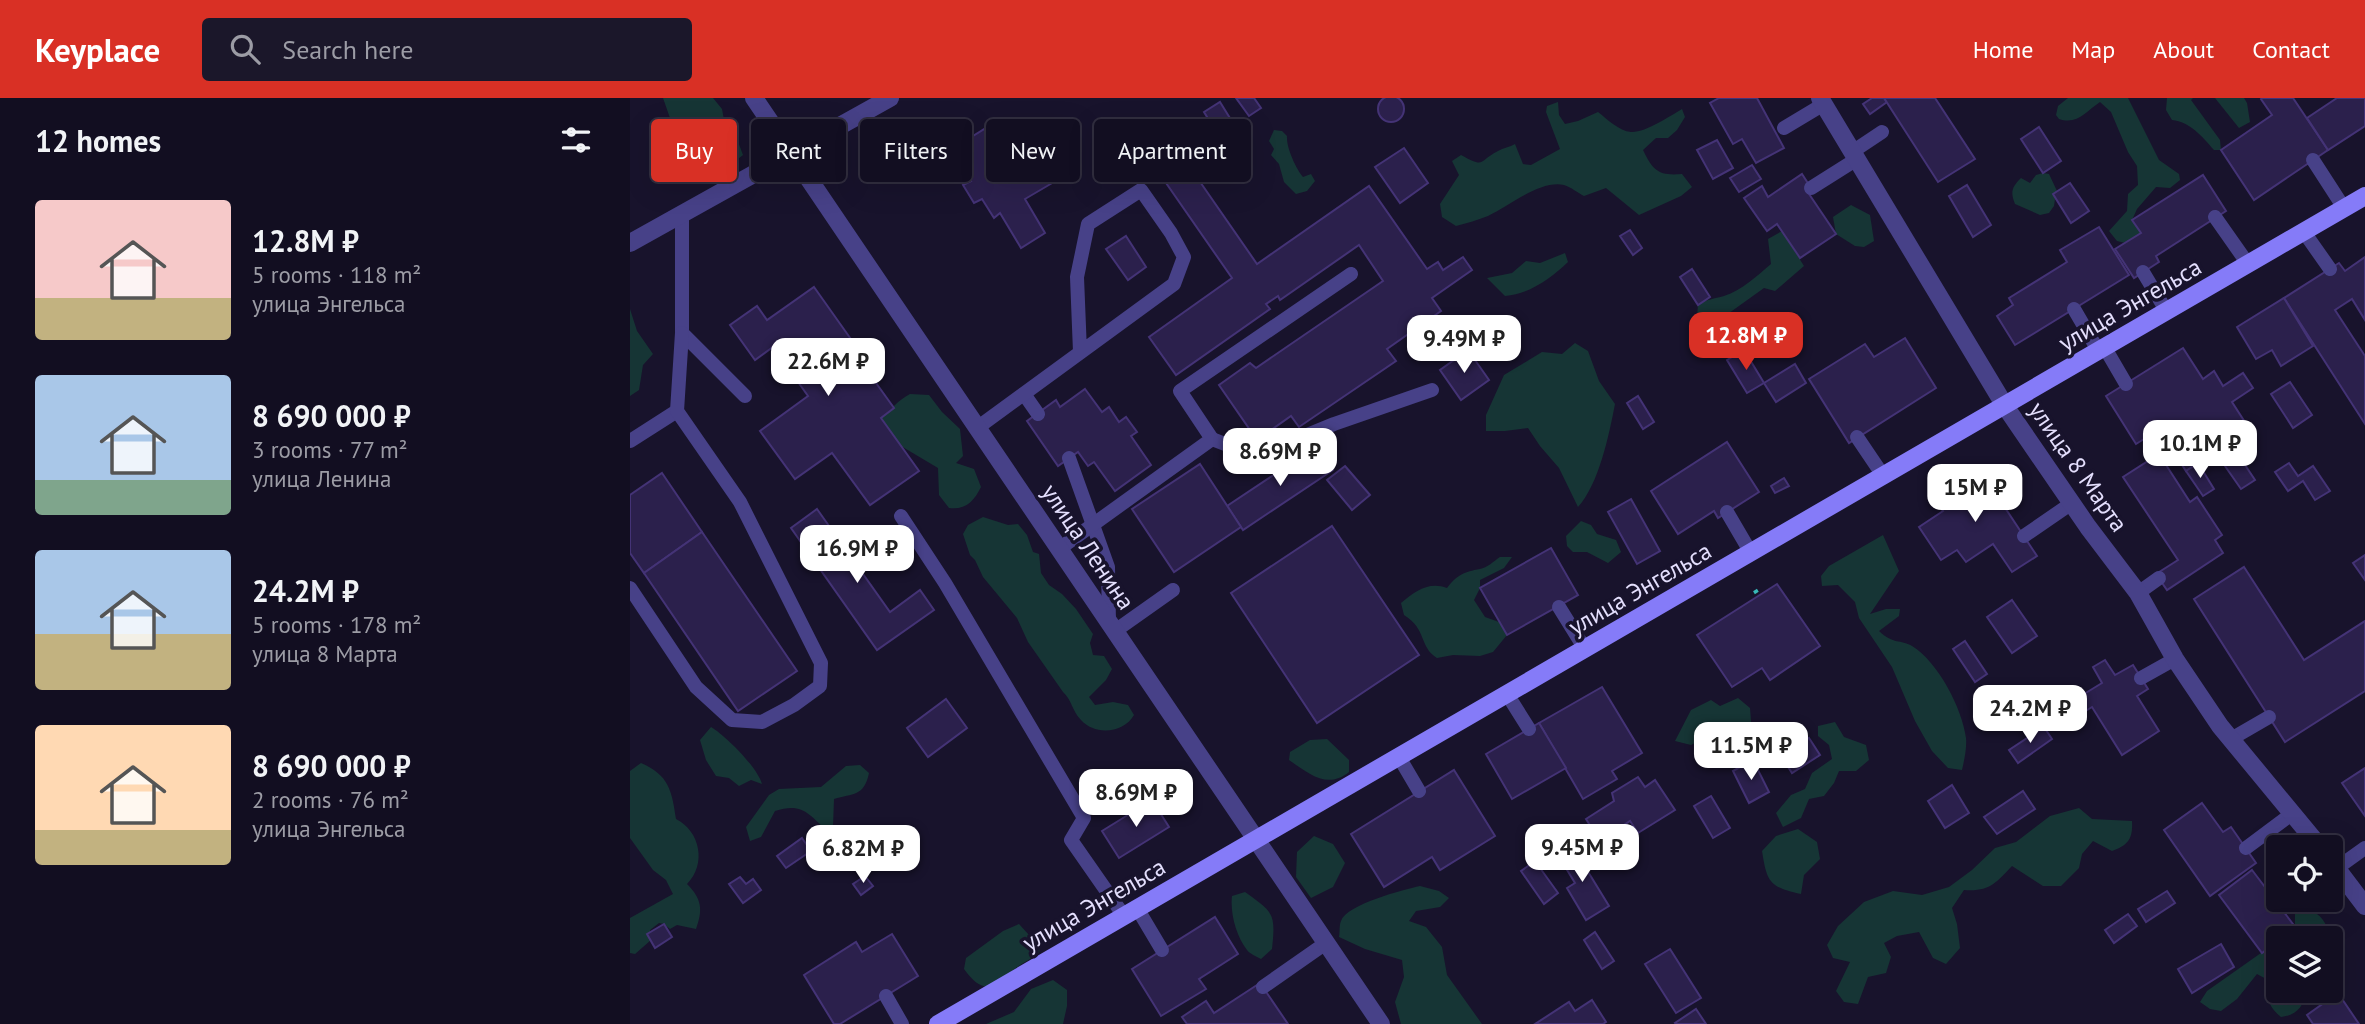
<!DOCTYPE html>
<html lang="en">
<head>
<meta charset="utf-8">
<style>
  body { margin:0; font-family:"PT Sans",sans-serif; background:#1b172a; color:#f1f3f6; height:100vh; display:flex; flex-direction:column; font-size:26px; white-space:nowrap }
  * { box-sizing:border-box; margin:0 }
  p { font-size:23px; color:#9c9ca5 }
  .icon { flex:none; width:38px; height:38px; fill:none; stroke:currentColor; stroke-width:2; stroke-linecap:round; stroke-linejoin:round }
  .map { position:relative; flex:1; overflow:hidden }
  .drawer { display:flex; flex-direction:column; background:#120e21; width:630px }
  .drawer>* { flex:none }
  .banner { position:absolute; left:21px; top:21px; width:665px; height:63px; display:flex; gap:14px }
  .fabs { position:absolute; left:1636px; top:737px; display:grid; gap:14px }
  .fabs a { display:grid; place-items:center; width:77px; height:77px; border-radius:7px; background:#120e21; box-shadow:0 7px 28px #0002,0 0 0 2px #312e3f; font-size:35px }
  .price { position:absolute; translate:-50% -60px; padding:0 16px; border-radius:14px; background:#fff; color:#222; font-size:23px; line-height:46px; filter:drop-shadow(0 2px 4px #0008) }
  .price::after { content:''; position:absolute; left:50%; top:42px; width:21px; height:16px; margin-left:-10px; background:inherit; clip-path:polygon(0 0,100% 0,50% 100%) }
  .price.current { background:#d93025; color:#fff }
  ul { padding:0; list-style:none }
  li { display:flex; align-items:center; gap:21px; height:175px; padding:0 35px }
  li span { display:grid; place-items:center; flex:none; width:196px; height:140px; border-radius:7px; color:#555 }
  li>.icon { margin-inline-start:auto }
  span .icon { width:84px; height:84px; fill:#fffc; stroke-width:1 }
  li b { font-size:30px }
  h2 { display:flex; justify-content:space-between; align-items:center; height:84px; padding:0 35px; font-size:30px }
  .pill { padding:0 24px; border-radius:7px; background:#120e21; box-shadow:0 7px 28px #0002,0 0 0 2px #312e3f; font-size:24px; line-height:63px }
  .pill.current { background:#d93025; color:#fff }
  header { display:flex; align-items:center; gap:42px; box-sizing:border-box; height:98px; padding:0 35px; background:#d93025; color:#fff }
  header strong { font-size:33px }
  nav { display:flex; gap:38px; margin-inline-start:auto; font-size:24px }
  .search { width:490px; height:63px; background:#1b172a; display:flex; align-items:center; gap:18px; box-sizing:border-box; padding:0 24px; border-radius:7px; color:#9c9ca5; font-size:26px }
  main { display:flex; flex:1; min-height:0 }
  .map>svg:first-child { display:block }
  .green { fill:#163535 }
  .building { fill:#2b204c; stroke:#443376; stroke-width:2 }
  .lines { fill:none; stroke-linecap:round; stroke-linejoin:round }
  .path { stroke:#38b9b8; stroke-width:4.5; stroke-dasharray:3.5 5; stroke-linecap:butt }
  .lane { stroke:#474188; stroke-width:14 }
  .street { stroke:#474188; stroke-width:18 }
  .secondary { stroke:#857bf8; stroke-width:18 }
  .labels { text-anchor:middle; stroke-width:7; stroke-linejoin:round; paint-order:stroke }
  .street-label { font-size:24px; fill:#e4dffd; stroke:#18132c }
</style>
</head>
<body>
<header>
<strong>Keyplace</strong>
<div class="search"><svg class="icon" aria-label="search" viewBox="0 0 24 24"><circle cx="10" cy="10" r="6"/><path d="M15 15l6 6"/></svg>Search here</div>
<nav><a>Home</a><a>Map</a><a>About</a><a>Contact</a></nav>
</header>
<main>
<section class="drawer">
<h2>12 homes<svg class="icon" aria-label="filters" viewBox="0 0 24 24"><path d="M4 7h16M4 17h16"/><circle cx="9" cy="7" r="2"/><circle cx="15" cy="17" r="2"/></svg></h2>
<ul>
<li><span style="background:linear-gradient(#f6c9c9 70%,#c2b280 0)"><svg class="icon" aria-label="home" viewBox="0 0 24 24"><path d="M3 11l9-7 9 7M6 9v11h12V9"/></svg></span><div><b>12.8M ₽</b><p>5 rooms · 118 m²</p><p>улица Энгельса</p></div></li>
<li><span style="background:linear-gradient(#a9c7e8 75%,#7fa58c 0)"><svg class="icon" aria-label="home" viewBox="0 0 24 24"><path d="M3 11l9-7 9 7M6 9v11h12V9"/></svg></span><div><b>8 690 000 ₽</b><p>3 rooms · 77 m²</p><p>улица Ленина</p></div></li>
<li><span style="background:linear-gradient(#a9c7e8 60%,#c2b280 0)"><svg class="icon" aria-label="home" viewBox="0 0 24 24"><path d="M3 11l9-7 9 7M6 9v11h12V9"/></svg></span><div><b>24.2M ₽</b><p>5 rooms · 178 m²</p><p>улица 8 Марта</p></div></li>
<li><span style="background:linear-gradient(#ffd9b3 75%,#c2b280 0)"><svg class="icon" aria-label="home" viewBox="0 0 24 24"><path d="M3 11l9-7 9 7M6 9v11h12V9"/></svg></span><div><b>8 690 000 ₽</b><p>2 rooms · 76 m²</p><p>улица Энгельса</p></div></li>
</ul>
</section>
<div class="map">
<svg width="1735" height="926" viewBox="0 0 1735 926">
  <rect width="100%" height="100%" fill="#18132c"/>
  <g class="green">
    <path d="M33 0H83L92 11 96 33 107 41 113 57 89 76 72 81 67 74 65 61 40 20Z"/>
    <path d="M1438 0H1498L1529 62 1549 76 1550 82 1540 90 1526 89 1507 111 1502 122 1511 135 1495 145 1487 143 1479 133 1497 113 1498 96 1508 87 1507 68 1498 54 1481 14 1470 4C1455 14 1448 27 1429 21L1426 17 1428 8Z"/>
    <path d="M1537 0H1563L1561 2 1590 42 1591 52H1584C1572 38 1560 24 1542 22L1536 12Z"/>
    <path d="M1585 0H1614L1617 5 1620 24 1609 30Z"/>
    <path d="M928 4 929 17 935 26 948 23 968 14C977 21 989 33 1001 34 1015 35 1040 18 1052 11L1055 19 1047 32 1038 40H1026L1013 52C1023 73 1029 78 1052 76L1062 89 1051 98 1009 117 976 90 954 98C948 95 941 89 934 87 910 82 879 108 858 118 848 122 837 125 826 128L812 119 810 106 829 77 822 63 831 57C856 71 848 63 868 53 873 50 880 49 885 46L893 66 901 67 930 51 916 14 917 8Z"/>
    <path d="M644 32 652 33 657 38C656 49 666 71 673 79L681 76 685 83 677 93 666 96 654 84 649 66 641 57 644 51 639 43Z"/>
    <path d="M1413 75 1419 76 1427 93 1423 96 1425 101 1424 108 1419 115 1410 117 1385 106C1380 94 1382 89 1391 80L1400 85 1406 77Z"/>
    <path d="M1221 107 1240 117 1244 143 1234 149 1225 148 1206 136 1203 119Z"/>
    <path d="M1152 133 1174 168 1145 193 1134 190 1088 223 1076 225 1067 218 1068 207C1077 201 1084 201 1094 198 1112 192 1127 178 1141 166L1138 141Z"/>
    <path d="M935 155 938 164C921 180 900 196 875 198L857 180 882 175 896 163 910 165Z"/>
    <path d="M0 211 7 233 23 256 13 267 9 292 0 298Z"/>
    <path d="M945 245 958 253 969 283 985 306C979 337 969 386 948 409L929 370 910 348 898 330 875 333H856V317L874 277 912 254 932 256Z"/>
    <path d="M280 296 299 297 312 314 330 331 333 358 326 365 344 371 351 389C344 403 336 412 319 410L309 397 308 370 271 348 251 320C261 312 268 302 280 296Z"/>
    <path d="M353 419 378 427 388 426 397 437 403 454 409 456 411 475 419 487 432 496 446 511 463 536 460 545 463 557 474 558 482 571 476 582 459 599 465 607 483 604 498 607 504 617C494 635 465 638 451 622 442 613 442 602 433 594L398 544 387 520 353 479 345 462 340 457 333 436 338 427Z"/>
    <path d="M951 423 961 427 967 436 986 442 991 454 978 465 957 454H943L937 448 936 438Z"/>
    <path d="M1253 437 1269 473 1240 516 1256 511H1270L1269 518 1249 533C1264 547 1270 541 1282 548 1308 564 1332 610 1336 640 1337 650 1334 663 1332 672L1318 670 1302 653 1285 623 1262 569 1229 520 1225 504 1208 487 1192 488 1191 478 1199 468Z"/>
    <path d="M870 459H882L874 470 850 482V490L844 502 855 519 869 524 877 537 863 554 850 558 823 557 807 560C789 549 797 531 774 517L771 505C785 493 799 483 817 490 828 476 834 474 850 471 857 470 864 463 870 459Z"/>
    <path d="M1108 600 1120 610 1122 636 1110 650H1093L1080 637 1061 647 1045 643 1061 612 1081 602 1090 608Z"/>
    <path d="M1205 624 1214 639 1236 647 1239 662 1226 673H1209L1204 685 1194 698 1179 701 1171 720 1153 729 1146 715 1161 697 1175 691 1182 675 1202 661 1199 647 1188 638V628Z"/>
    <path d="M81 629C96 638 128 670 132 686L121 682 109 688 99 680 86 678 76 662 70 642Z"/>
    <path d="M697 641 719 662V674C697 692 678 675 659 662L660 654 680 642Z"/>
    <path d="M11 665C39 677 42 693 46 721 70 733 77 766 57 786 72 801 73 812 66 831L47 827 40 831 34 826 29 825 20 832 21 842 5 856 0 855V820L43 796 36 782 23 772 0 740V673Z"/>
    <path d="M230 667 239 675C234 699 223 695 204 701L203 729 197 733C179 716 172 704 145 713L131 739 120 743 116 729 139 697 149 691 191 689 216 668Z"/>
    <path d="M1449 710 1462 721 1502 723C1503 741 1498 747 1482 753L1463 743 1452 756 1449 770 1431 788H1413L1382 768C1366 785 1359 794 1334 792L1322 810 1327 826 1330 850 1316 866 1303 860 1289 834 1267 838 1254 845 1261 859 1256 875 1238 879 1228 906 1214 904 1206 893 1220 864 1203 860 1197 847 1208 828 1234 804 1263 793 1292 797 1319 789 1342 772 1365 750 1386 744 1420 718Z"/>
    <path d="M1168 731 1187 744 1190 761 1174 777 1171 796C1139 789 1137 784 1132 753L1146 738Z"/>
    <path d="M684 738 703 746 715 765 703 789 681 800 666 779 667 754Z"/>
    <path d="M790 788 809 793 819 800 810 809 786 813 779 823 796 829 812 849 817 877 852 926H771L765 904 774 879 772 862 735 851 709 839C710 835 709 827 711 823 717 806 773 792 790 788Z"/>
    <path d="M615 794C643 814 646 815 642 851L631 861C626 858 620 856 617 852 606 838 600 815 602 798Z"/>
    <path d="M1677 810C1691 817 1698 824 1698 840H1652L1665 830V816Z"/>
    <path d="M389 826 410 849 409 855C400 862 388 867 380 875 360 893 351 894 334 871L336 860 373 833Z"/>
    <path d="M1648 843V892L1677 893C1673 908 1668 917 1651 919 1637 908 1637 899 1638 882L1627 876 1607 901 1591 913 1580 911 1570 904 1577 893Z"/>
    <path d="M423 882 437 892V908L433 926H356L384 914 401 891Z"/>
  </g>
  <g class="building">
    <circle cx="761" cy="11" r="13"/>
    <path d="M606 0H624L631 10 619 18Z"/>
    <path d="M1089 0H1127L1154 50 1126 65 1112 41 1103 46 1080 5Z"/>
    <path d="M1242 0H1254L1257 4 1240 16 1233 6Z"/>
    <path d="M1254 0H1305L1345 61 1308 84Z"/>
    <path d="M1632 0H1663L1698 52 1624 102 1591 52 1642 17 1631 1Z"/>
    <path d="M1707 0H1735V28L1698 52 1677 20Z"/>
    <path d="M590 4 611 38 595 48 574 14Z"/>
    <path d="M1409 29 1431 63 1413 75 1391 41Z"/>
    <path d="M356 30 388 84 432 58 441 74 395 101 415 135 391 150 370 115 364 120 352 101 344 105 333 87 341 83 322 51Z"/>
    <path d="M541 42 627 166 739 88 797 171 808 164 813 172 833 159 842 172 802 200 811 213 757 251 766 263 669 329 661 318 627 342 589 287 620 265 626 270 753 183 729 147 650 202 648 198 636 206 640 211 546 277 519 239 602 180 518 59Z"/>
    <path d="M1087 42 1103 70 1083 81 1067 52Z"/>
    <path d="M774 50 798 85 770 105 745 69Z"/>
    <path d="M1122 67 1131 81 1109 94 1100 80Z"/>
    <path d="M1172 76 1181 90 1177 93 1206 136 1170 160 1147 126 1137 133 1114 100 1132 88 1138 99Z"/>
    <path d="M1573 77 1596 113 1526 158 1529 164 1504 180 1485 151 1511 135 1502 122Z"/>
    <path d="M1440 85 1459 113 1441 125 1423 96Z"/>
    <path d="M1337 87 1361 127 1343 139 1319 98Z"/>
    <path d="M1469 129 1499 177 1385 247 1367 218 1383 207 1379 200 1437 164 1430 152Z"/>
    <path d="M1000 132 1012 150 1003 157 990 138Z"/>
    <path d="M496 138 516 169 498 182 476 151Z"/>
    <path d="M1735 159V222L1722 201 1705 212 1735 258V326L1654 200 1709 165 1715 173Z"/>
    <path d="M1062 171 1080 199 1068 207 1050 179Z"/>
    <path d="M184 189 235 261 231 264 264 310 251 320 289 373 240 407 202 355 165 381 130 333 178 298 143 249 125 262 100 227 127 208 137 222Z"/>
    <path d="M1654 200 1683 248 1651 268 1642 252 1626 261 1607 229Z"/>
    <path d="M1275 240 1306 290 1219 345 1179 281 1235 246 1244 259Z"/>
    <path d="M1553 250 1573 281 1584 273 1593 288 1613 275 1623 290 1602 304 1620 332 1587 352 1571 327 1546 342 1537 327 1506 346 1476 298Z"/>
    <path d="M838 252 859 282 831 302 810 272Z"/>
    <path d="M1114 252 1134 285 1117 295 1097 262Z"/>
    <path d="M1165 266 1176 285 1146 304 1134 285Z"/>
    <path d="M1660 284 1682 317 1663 330 1641 296Z"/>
    <path d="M455 291 472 314 479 309 489 324 496 319 507 334 501 338 521 367 485 393 464 364 458 368 448 354 428 368 397 323 426 302 430 309Z"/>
    <path d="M1008 298 1024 324 1013 331 997 305Z"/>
    <path d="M1097 344 1129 394 1088 420 1084 413 1048 436 1021 393Z"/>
    <path d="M1555 345 1568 365 1556 373 1543 353Z"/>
    <path d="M687 348 703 372 613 432 597 408Z"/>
    <path d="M1529 356 1560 404 1567 399 1592 437 1585 442 1593 455 1537 492 1526 476 1548 462 1493 379Z"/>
    <path d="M1609 358 1625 382 1611 391 1595 368Z"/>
    <path d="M1568 365 1584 391 1573 398 1556 373Z"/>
    <path d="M1659 365 1668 378 1683 368 1700 393 1685 402 1673 383 1658 393 1645 374Z"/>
    <path d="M570 366 611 429 544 474 502 411Z"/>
    <path d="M715 368 740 397 722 412 697 382Z"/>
    <path d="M1334 374 1340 383 1352 375 1407 458 1382 474 1363 446 1336 464 1327 452 1311 462 1289 429 1313 413 1302 397Z"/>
    <path d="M32 375 72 434 14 475 0 455V397Z"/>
    <path d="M1154 380 1159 388 1145 395 1141 388Z"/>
    <path d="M1001 401 1030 453 1007 466 978 414Z"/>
    <path d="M187 411 260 514 290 492 304 512 247 552 161 430Z"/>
    <path d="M702 428 789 557 687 625 601 495Z"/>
    <path d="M72 434 167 573 108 613 14 475Z"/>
    <path d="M921 450 948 497 877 537 850 490Z"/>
    <path d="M1735 457V482L1723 465Z"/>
    <path d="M1614 469 1674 562 1735 523V593L1655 644 1564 501Z"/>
    <path d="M1147 486 1190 548 1140 582 1132 570 1102 589 1067 537Z"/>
    <path d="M1382 502 1407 538 1382 555 1357 519Z"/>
    <path d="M1335 543 1357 576 1345 584 1323 551Z"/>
    <path d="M1475 562 1485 577 1503 567 1518 591 1507 598 1529 633 1492 657 1462 609 1449 617 1441 604 1472 585 1463 569Z"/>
    <path d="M972 589 1012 655 982 673 987 681 953 701 909 625Z"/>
    <path d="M316 601 337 630 298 659 277 630Z"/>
    <path d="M909 625 936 670 882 701 856 656Z"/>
    <path d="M1414 629 1422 641 1388 665 1379 652Z"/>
    <path d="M1179 640 1190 657 1162 675 1151 658Z"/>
    <path d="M1123 662 1139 694 1119 705 1103 673Z"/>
    <path d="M1735 670V718L1712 685Z"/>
    <path d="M824 672 865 738 810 772 802 759 754 789 721 736Z"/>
    <path d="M1008 679 1015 689 1025 682 1045 712 1008 735 1000 723 970 743 956 721 984 703 982 695Z"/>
    <path d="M1322 687 1339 715 1315 730 1298 703Z"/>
    <path d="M1393 693 1405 711 1367 736 1354 719Z"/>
    <path d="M1081 698 1100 730 1083 740 1064 708Z"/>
    <path d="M522 702 539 729 489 760 472 733Z"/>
    <path d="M1572 705 1593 734 1601 729 1626 765 1580 798 1534 732Z"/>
    <path d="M172 740 181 753 156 770 147 758Z"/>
    <path d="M941 746 979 808 956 822 937 790 945 785 926 754Z"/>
    <path d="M905 763 928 795 914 806 891 773Z"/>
    <path d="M1622 772 1666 830 1652 840H1648V843L1632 855 1589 797Z"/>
    <path d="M235 778 243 788 231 797 223 786Z"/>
    <path d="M110 779 116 786 123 781 131 792 113 805 99 786Z"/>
    <path d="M1537 793 1545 805 1516 824 1508 811Z"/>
    <path d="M1498 816 1507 828 1484 845 1475 832Z"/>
    <path d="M585 819 608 856 569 881 576 891 531 918 502 871Z"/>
    <path d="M34 826 42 839 25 850 17 836Z"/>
    <path d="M965 834 984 863 972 871 954 842Z"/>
    <path d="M262 836 288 878 210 926H204L174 877 226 844 232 854Z"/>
    <path d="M1591 846 1604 869 1562 895 1548 871Z"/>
    <path d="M1040 851 1071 900 1046 915 1015 866Z"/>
    <path d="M630 885 658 926H557L552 919 576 903 584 915Z"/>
    <path d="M1708 895 1729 926H1683L1677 917Z"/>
    <path d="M962 902 976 924 973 926H905L939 904 945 913Z"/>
    <path d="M1066 911 1076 926H1046L1045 925Z"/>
  </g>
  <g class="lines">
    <g class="path">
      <path d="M1125 492 1128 497"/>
      <path d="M1636 790 1648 782"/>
    </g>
    <g class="lane">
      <path d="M1154 30 1194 6"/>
      <path d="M1222 54 1252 34"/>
      <path d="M1683 62 1714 110"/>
      <path d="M1181 90 1227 61"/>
      <path d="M52 116V235L115 298"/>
      <path d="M1585 119 1618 166"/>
      <path d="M1674 134 1700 171"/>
      <path d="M1513 174 1537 214"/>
      <path d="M1444 211 1469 254"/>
      <path d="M1475 250 1496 286"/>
      <path d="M394 296 408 316"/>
      <path d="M347 330 544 186 554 159 541 135 511 92 458 126 447 179 450 254"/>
      <path d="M1227 339 1254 379"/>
      <path d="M582 341 626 358 704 326 802 292"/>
      <path d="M0 343 47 313"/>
      <path d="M439 360 478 469 479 525"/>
      <path d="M1097 414 1121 455"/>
      <path d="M271 418 315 485 454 720 441 742 494 818"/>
      <path d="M1394 438 1442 405"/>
      <path d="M429 451 582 341 550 293 721 176"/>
      <path d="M0 490 66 589 102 622 132 624 164 607 190 588 191 565 110 404 47 313 52 235"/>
      <path d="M1508 495 1529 480"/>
      <path d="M929 509 955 551"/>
      <path d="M485 533 543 492"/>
      <path d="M1511 580 1545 561"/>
      <path d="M877 596 899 631"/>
      <path d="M1601 641 1639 619"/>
      <path d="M769 659 789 693"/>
      <path d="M1616 750 1663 715"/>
      <path d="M1707 770 1735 750"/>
      <path d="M507 810 532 852"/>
      <path d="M633 889 696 845"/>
      <path d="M256 898 272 926"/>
    </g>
    <g class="street">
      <path d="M124 0 751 926"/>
      <path d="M1190 0 1375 308 1458 429 1508 495 1545 561 1590 628 1690 749"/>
      <path d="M0 145 260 0"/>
      <path d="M1701 763 1735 808"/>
    </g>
    <path class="secondary" d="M308 926 1735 98"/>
  </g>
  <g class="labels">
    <g class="street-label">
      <text transform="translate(1500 207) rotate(-30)" y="8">улица Энгельса</text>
      <text transform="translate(1448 369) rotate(55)" y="8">улица 8 Марта</text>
      <text transform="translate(458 449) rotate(56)" y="8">улица Ленина</text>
      <text transform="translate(1010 491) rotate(-30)" y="8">улица Энгельса</text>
      <text transform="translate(464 807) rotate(-30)" y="8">улица Энгельса</text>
    </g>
  </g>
</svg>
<div class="fabs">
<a><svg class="icon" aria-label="locate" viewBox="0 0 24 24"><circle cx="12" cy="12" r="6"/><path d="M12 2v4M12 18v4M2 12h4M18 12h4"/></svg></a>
<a><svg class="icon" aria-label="layers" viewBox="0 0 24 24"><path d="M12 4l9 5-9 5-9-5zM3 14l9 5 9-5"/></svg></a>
</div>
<b class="price current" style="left:1116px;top:274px">12.8M ₽</b>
<b class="price" style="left:834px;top:277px">9.49M ₽</b>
<b class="price" style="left:198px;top:300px">22.6M ₽</b>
<b class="price" style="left:1570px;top:382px">10.1M ₽</b>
<b class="price" style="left:650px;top:390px">8.69M ₽</b>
<b class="price" style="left:1345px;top:426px">15M ₽</b>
<b class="price" style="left:227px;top:487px">16.9M ₽</b>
<b class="price" style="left:1400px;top:647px">24.2M ₽</b>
<b class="price" style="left:1121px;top:684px">11.5M ₽</b>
<b class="price" style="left:506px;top:731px">8.69M ₽</b>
<b class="price" style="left:952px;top:786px">9.45M ₽</b>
<b class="price" style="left:233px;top:787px">6.82M ₽</b>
<div class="banner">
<a class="pill current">Buy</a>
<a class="pill">Rent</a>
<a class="pill">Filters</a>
<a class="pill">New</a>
<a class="pill">Apartment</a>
</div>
</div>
</main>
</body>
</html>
